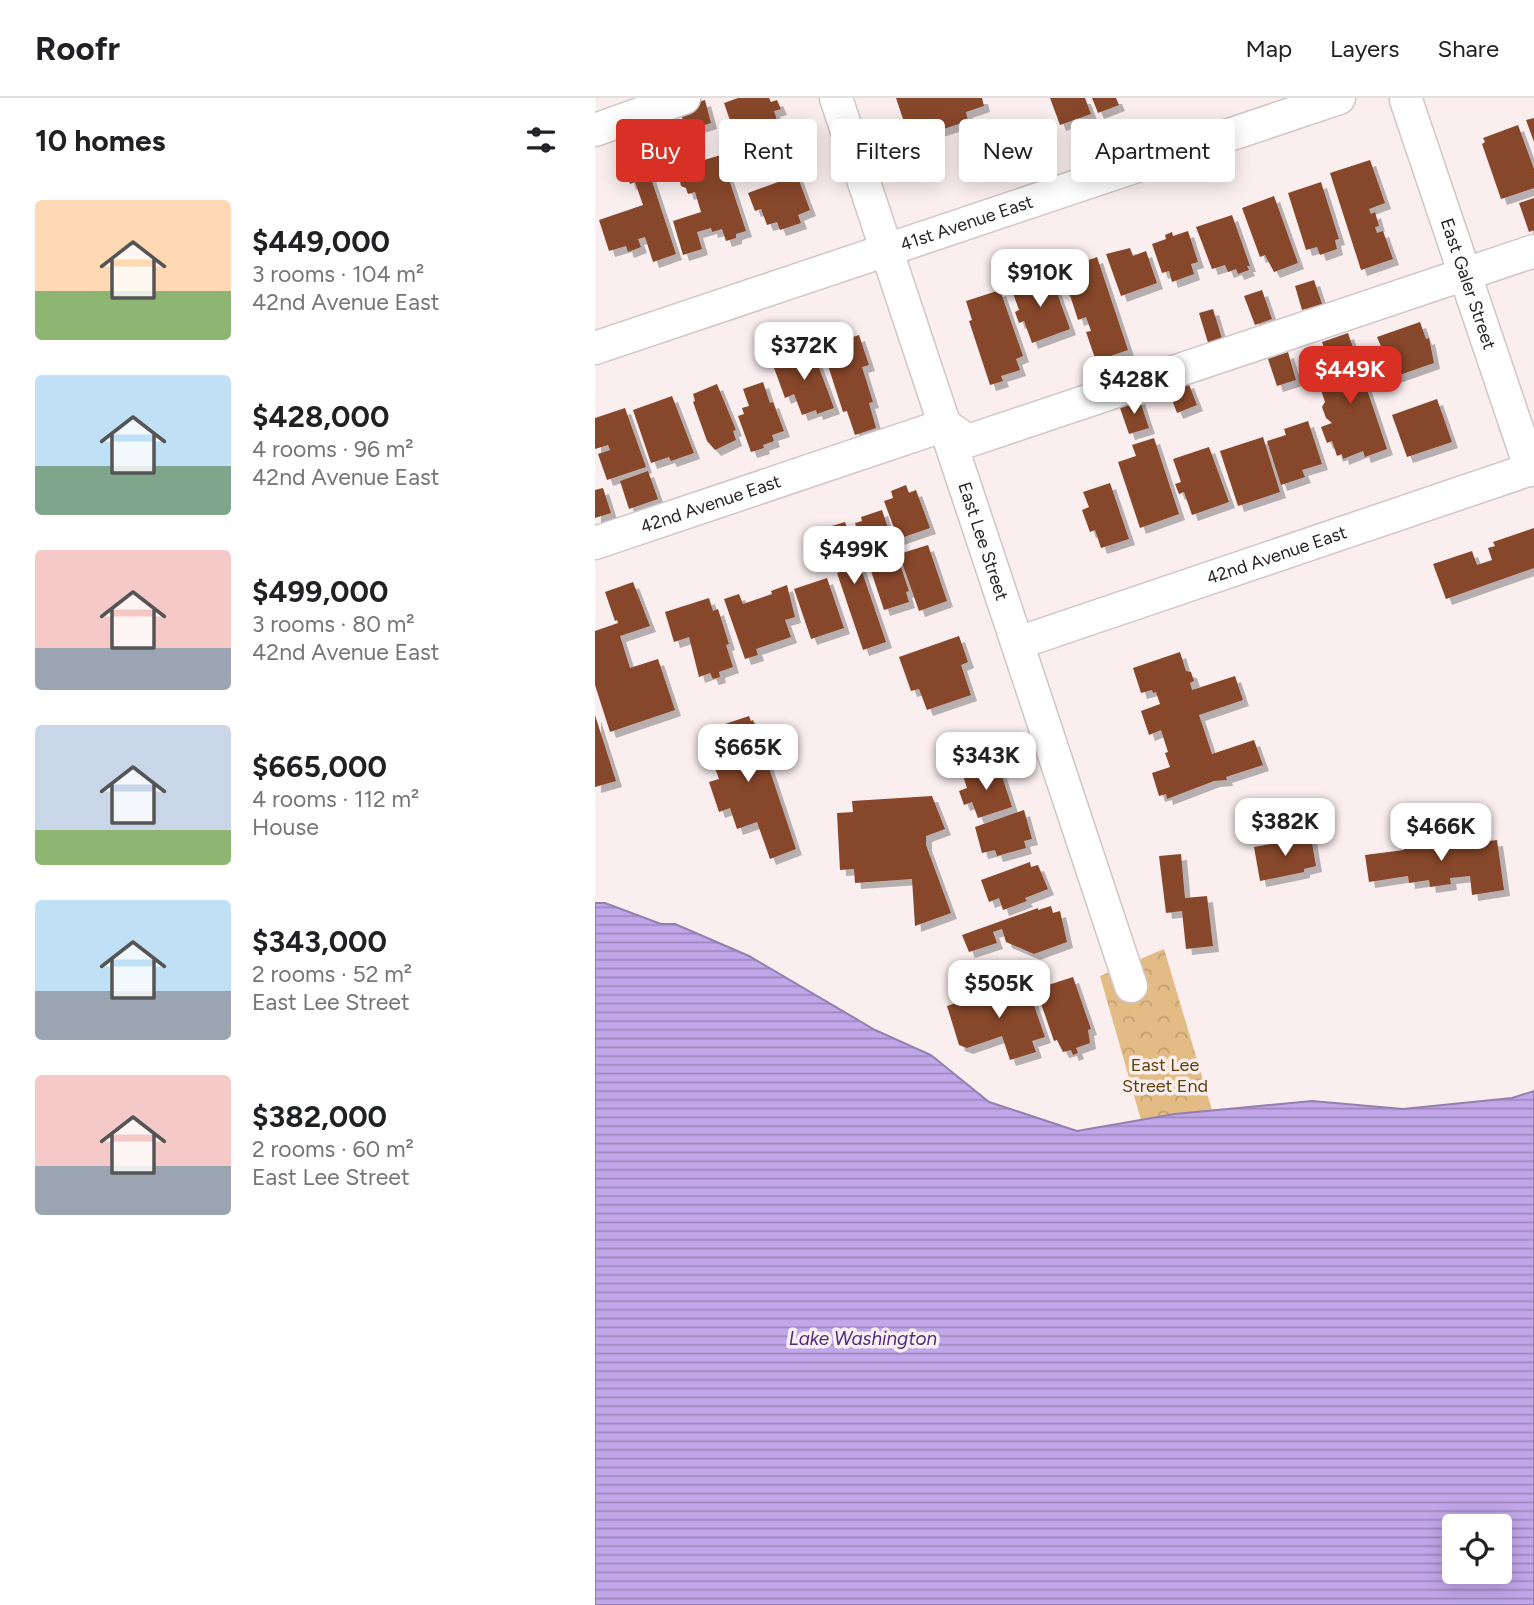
<!DOCTYPE html>
<html lang="en">
<head>
<meta charset="utf-8">
<style>
  body { margin:0; font-family:Figtree,sans-serif; background:#f6f6f6; color:#202124; height:100vh; display:flex; flex-direction:column; font-size:26px; white-space:nowrap }
  * { box-sizing:border-box; margin:0 }
  p { font-size:23px; color:#757577 }
  .icon { flex:none; width:38px; height:38px; fill:none; stroke:currentColor; stroke-width:2; stroke-linecap:round; stroke-linejoin:round }
  .map { position:relative; flex:1; overflow:hidden }
  .sheet { display:flex; flex-direction:column; background:#fff; width:595px }
  .sheet>* { flex:none }
  .hud { position:absolute; left:21px; top:21px; width:665px; height:63px; display:flex; gap:14px }
  .buttons { position:absolute; left:847px; top:1416px; display:grid; gap:14px }
  .buttons a { display:grid; place-items:center; width:70px; height:70px; border-radius:7px; background:#fff; box-shadow:0 4px 18px #0003; font-size:35px }
  .price { position:absolute; translate:-50% -60px; padding:0 16px; border-radius:14px; background:#fff; color:#222; font-size:23px; line-height:46px; filter:drop-shadow(0 2px 4px #0008) }
  .price::after { content:''; position:absolute; left:50%; top:42px; width:21px; height:16px; margin-left:-10px; background:inherit; clip-path:polygon(0 0,100% 0,50% 100%) }
  .price.current { background:#d93025; color:#fff }
  ul { padding:0; list-style:none }
  li { display:flex; align-items:center; gap:21px; height:175px; padding:0 35px }
  li span { display:grid; place-items:center; flex:none; width:196px; height:140px; border-radius:7px; color:#555 }
  li>.icon { margin-inline-start:auto }
  span .icon { width:84px; height:84px; fill:#fffc; stroke-width:1 }
  li b { font-size:30px }
  h2 { display:flex; justify-content:space-between; align-items:center; height:84px; padding:0 35px; font-size:30px }
  .tag { padding:0 24px; border-radius:7px; background:#fff; box-shadow:0 4px 18px #0003; font-size:24px; line-height:63px }
  .tag.current { background:#d93025; color:#fff }
  header { display:flex; align-items:center; gap:42px; box-sizing:border-box; height:98px; padding:0 35px; background:#fff; border-bottom:2px solid #e0e0e0 }
  header strong { font-size:33px }
  nav { display:flex; gap:38px; margin-inline-start:auto; font-size:24px }
  main { display:flex; flex:1; min-height:0 }
  .map>svg:first-child { display:block }
  .park { fill:url(#park-crowns) }
  .water { fill:url(#water-rules); stroke:#9380af; stroke-width:2; fill-rule:evenodd }
  .building { fill:#87472c; filter:url(#shadow) }
  .lines { fill:none; stroke-linecap:round; stroke-linejoin:round }
  .minor-casing { stroke:#d1c5c7; stroke-width:35 }
  .minor { stroke:#fff; stroke-width:32 }
  .labels { text-anchor:middle; stroke-width:7; stroke-linejoin:round; paint-order:stroke }
  .street-label { font-size:18px; fill:#292525; stroke:#faeeef }
  .park-label { font-size:18px; fill:#5f410d; stroke:#faeeef }
  .water-label { font-size:19px; font-style:italic; fill:#502d7a; stroke:#faeeef }
</style>
</head>
<body>
<header>
<strong>Roofr</strong>
<nav><a>Map</a><a>Layers</a><a>Share</a></nav>
</header>
<main>
<section class="sheet">
<h2>10 homes<svg class="icon" aria-label="filters" viewBox="0 0 24 24"><path d="M4 7h16M4 17h16"/><circle cx="9" cy="7" r="2"/><circle cx="15" cy="17" r="2"/></svg></h2>
<ul>
<li><span style="background:linear-gradient(#ffd9b3 65%,#8fb573 0)"><svg class="icon" aria-label="home" viewBox="0 0 24 24"><path d="M3 11l9-7 9 7M6 9v11h12V9"/></svg></span><div><b>$449,000</b><p>3 rooms · 104 m²</p><p>42nd Avenue East</p></div></li>
<li><span style="background:linear-gradient(#bfe0f5 65%,#7fa58c 0)"><svg class="icon" aria-label="home" viewBox="0 0 24 24"><path d="M3 11l9-7 9 7M6 9v11h12V9"/></svg></span><div><b>$428,000</b><p>4 rooms · 96 m²</p><p>42nd Avenue East</p></div></li>
<li><span style="background:linear-gradient(#f6c9c9 70%,#9aa5b1 0)"><svg class="icon" aria-label="home" viewBox="0 0 24 24"><path d="M3 11l9-7 9 7M6 9v11h12V9"/></svg></span><div><b>$499,000</b><p>3 rooms · 80 m²</p><p>42nd Avenue East</p></div></li>
<li><span style="background:linear-gradient(#c9d6e8 75%,#8fb573 0)"><svg class="icon" aria-label="home" viewBox="0 0 24 24"><path d="M3 11l9-7 9 7M6 9v11h12V9"/></svg></span><div><b>$665,000</b><p>4 rooms · 112 m²</p><p>House</p></div></li>
<li><span style="background:linear-gradient(#bfe0f5 65%,#9aa5b1 0)"><svg class="icon" aria-label="home" viewBox="0 0 24 24"><path d="M3 11l9-7 9 7M6 9v11h12V9"/></svg></span><div><b>$343,000</b><p>2 rooms · 52 m²</p><p>East Lee Street</p></div></li>
<li><span style="background:linear-gradient(#f6c9c9 65%,#9aa5b1 0)"><svg class="icon" aria-label="home" viewBox="0 0 24 24"><path d="M3 11l9-7 9 7M6 9v11h12V9"/></svg></span><div><b>$382,000</b><p>2 rooms · 60 m²</p><p>East Lee Street</p></div></li>
</ul>
</section>
<div class="map">
<svg width="939" height="1507" viewBox="0 0 939 1507">
  <defs>
    <pattern id="park-crowns" width="20" height="18" patternUnits="userSpaceOnUse" patternTransform="scale(1.75)"><rect width="20" height="18" fill="#e2bb85"/><path d="M2 6a3 3 0 1 1 6 0M12 15a3 3 0 1 1 6 0" fill="none" stroke="#c2a173"/></pattern>
    <pattern id="water-rules" width="6" height="5" patternUnits="userSpaceOnUse" patternTransform="scale(1.75)"><rect width="6" height="5" fill="#c1a7ea"/><path d="M0 2.5h6" fill="none" stroke="#9d88bd"/></pattern>
    <filter id="shadow"><feDropShadow dx="6" dy="6" stdDeviation="0" flood-color="#0004"/></filter>
  </defs>
  <rect width="100%" height="100%" fill="#faeeef"/>
  <path class="park" d="M569 851 617 1012 546 1022 505 878Z"/>
  <path class="water" d="M0 805H10L66 826H80L154 858 280 932 336 957 394 1004 482 1033 580 1016 717 1003 808 1011 917 1000 939 993V1507H0ZM859 1428H905V1474H859Z"/>
  <g class="building">
    <path d="M143 0H174L176 4 182 2 186 11 179 13 183 25 141 40 129 5Z"/>
    <path d="M301 0H387L389 8 371 14 373 23 315 42Z"/>
    <path d="M455 0H490L496 16 465 27Z"/>
    <path d="M497 0H521L524 7 503 15Z"/>
    <path d="M110 2 116 25 91 33 84 10Z"/>
    <path d="M939 20V44L931 22Z"/>
    <path d="M923 27 939 71V90L906 101 887 46 890 44 888 40Z"/>
    <path d="M47 53 81 156 58 164 50 139 43 141 46 149 33 154 31 148 14 153 4 122 48 107 40 84 35 86 26 60Z"/>
    <path d="M126 57 151 133 141 136V140L131 143 127 131 117 134 116 130 102 134 107 151 88 157 78 123 106 114 100 94 93 96 91 90 86 88 84 79 87 75 85 69Z"/>
    <path d="M775 62 790 105 774 111 776 116 780 114 784 128 780 129 782 135 788 133 798 161 766 172 735 75Z"/>
    <path d="M202 77 215 112 203 117 206 125 185 132 182 124 172 127 166 111 160 113 153 95Z"/>
    <path d="M726 84 744 141 740 142 742 151 725 157 722 149 711 152 693 95Z"/>
    <path d="M679 98 703 165 679 174 670 157 665 159 647 110Z"/>
    <path d="M939 100V132L934 134 924 105Z"/>
    <path d="M637 117 655 168H652L654 172 643 176 641 171 633 174 630 167 617 171 601 129Z"/>
    <path d="M593 133 603 164 596 166 599 176 577 184 574 173 567 175 557 146 571 141 570 137 577 134 578 138Z"/>
    <path d="M535 150 538 158 551 153 562 185 526 198 511 156Z"/>
    <path d="M502 159 533 252 501 263 491 234 496 233 491 219 483 222 473 191 468 193 460 170 480 163 482 168 488 166V164Z"/>
    <path d="M443 177 446 185 457 181 475 231 437 245 429 223 424 225 420 214 424 212 418 195 429 191 426 183Z"/>
    <path d="M719 182 727 206 707 212 700 188Z"/>
    <path d="M405 192 428 258 421 261 425 272 406 278 408 283 395 287 374 223 377 222 371 203Z"/>
    <path d="M667 192 677 221 660 227 649 198Z"/>
    <path d="M618 211 628 244 614 248 604 215Z"/>
    <path d="M825 224 831 241 834 240 839 265 796 280 790 263 787 264 784 255 788 253 782 239Z"/>
    <path d="M753 235 792 351 770 359 768 353 748 361 747 356 742 358 737 343 732 345 726 329 737 325 731 320 727 309 730 304 726 292 741 287 739 281 755 276 751 264 736 270 727 244Z"/>
    <path d="M264 237 274 267 267 269 278 304 274 305 281 330 260 337 252 313 248 314 227 249Z"/>
    <path d="M216 248 239 310 222 316 221 312 207 317 199 296 190 300 178 267 196 260 195 256Z"/>
    <path d="M693 254 701 282 682 288 673 261Z"/>
    <path d="M168 284 175 305 178 304 189 333 177 337 179 343 168 347 169 350 156 354 143 318 149 316 147 310 154 308 148 291Z"/>
    <path d="M593 284 602 307 582 315 573 291Z"/>
    <path d="M122 286 141 332 138 333 141 342 120 352 112 343 98 304 100 303 98 296Z"/>
    <path d="M77 298 99 355 76 363 74 359 56 365 38 312Z"/>
    <path d="M544 300 554 330 534 336 524 307Z"/>
    <path d="M842 301 857 344 812 359 797 317Z"/>
    <path d="M30 310 51 369 12 382 3 356 15 352 13 347 0 351V320Z"/>
    <path d="M713 323 727 366 707 372 710 379 686 387 672 343 691 337 689 331Z"/>
    <path d="M668 339 685 394 643 408 625 353Z"/>
    <path d="M559 340 584 416 545 430 523 364 541 358 537 347Z"/>
    <path d="M614 349 634 404 597 417 589 394 584 396 580 386 586 384 578 361Z"/>
    <path d="M53 373 63 401 34 411 25 383Z"/>
    <path d="M515 385 534 441 506 450 500 432 495 434 487 412 494 409 488 394Z"/>
    <path d="M311 387 314 395 321 392 335 430 303 441 289 403 298 400 296 393Z"/>
    <path d="M8 390 16 415 0 420V392Z"/>
    <path d="M287 412 314 493 311 494 314 504 289 512 260 425 267 423 266 419Z"/>
    <path d="M250 424 291 544 268 552 242 475 247 473 245 468 240 469 227 431Z"/>
    <path d="M939 430V470L851 501 838 466 877 453 882 467 897 462 893 450 900 448 898 444Z"/>
    <path d="M333 447 352 503 324 513 304 456Z"/>
    <path d="M232 480 249 530 216 541 199 491Z"/>
    <path d="M38 484 55 528 25 538 35 570 63 561 80 612 15 634 0 587V533L23 525 22 522 20 523 10 494Z"/>
    <path d="M192 487 200 519 190 522 196 539 161 551 163 557 150 561 129 501 144 496 148 506 177 496 176 493Z"/>
    <path d="M114 500 118 513 123 511 134 546 131 547 138 569 124 574 125 579 118 581 115 575 104 579 94 539 79 544 70 514Z"/>
    <path d="M364 538 373 564 366 567 376 597 332 612 324 591 316 593 304 559Z"/>
    <path d="M585 554 591 573 596 574 599 583 595 585 597 592 640 578 648 602 604 617 617 656 659 642 668 667 631 679 632 682 619 683 572 701 571 696 564 698 557 675 575 669 570 655 573 654 566 632 554 637 546 613 565 606 561 594 558 595 557 592 546 595 538 570Z"/>
    <path d="M0 617 21 683 0 689Z"/>
    <path d="M154 618 156 623 158 622 201 751 175 761 162 724 142 731 135 710 124 714 114 684 124 681 109 639 126 633 124 628Z"/>
    <path d="M403 666 417 709 383 720 377 704 369 707 364 693 372 690 368 678Z"/>
    <path d="M337 698 350 731 331 738V747L356 815 320 828 317 781 260 785 259 771 245 772 242 715 258 714 257 703Z"/>
    <path d="M429 712 437 741 429 743 431 750 402 758 400 752 387 755 380 729Z"/>
    <path d="M868 736 869 746 902 742 909 792 877 797 875 778 855 780 856 786 835 789 834 782 814 785 813 778 774 784 770 757 809 752 808 744Z"/>
    <path d="M716 739 721 768 709 771V774L665 783 659 749Z"/>
    <path d="M586 756 590 800 612 798 618 848 591 851 587 813 571 815 564 758Z"/>
    <path d="M435 764 436 769 443 767 453 791 430 800 432 803 408 812 404 800 394 804 386 782Z"/>
    <path d="M456 808 458 815 465 813 472 844 439 856 411 844 407 831 398 834 402 845 374 854 367 837 443 810V812Z"/>
    <path d="M478 879 496 931 493 932 495 945 481 950 483 955 478 957 476 952 468 954 462 942 459 943 441 891Z"/>
    <path d="M421 885V887L429 885 430 888 432 887 450 939 437 943 441 954 415 962 407 938 372 950 364 947 352 908Z"/>
  </g>
  <g class="lines">
    <defs>
      <g id="minor">
        <path id="s1" d="M241 0 536 888"/>
        <path id="s2" d="M811 2 936 372"/>
        <path d="M0 32 89 0"/>
        <path id="s3" d="M0 250 744 0"/>
        <path id="s4" d="M0 445 350 327 373 343 939 153"/>
        <path id="s5" d="M423 545 939 370"/>
      </g>
    </defs>
    <use href="#minor" class="minor-casing"/>
    <use href="#minor" class="minor"/>
  </g>
  <g class="labels">
    <g class="street-label">
      <text dy="6" stroke="none"><textPath href="#s3" startOffset="392">41st Avenue East</textPath></text>
      <text dy="6" stroke="none"><textPath href="#s2" startOffset="194">East Galer Street</textPath></text>
      <text dy="6" stroke="none"><textPath href="#s4" startOffset="122">42nd Avenue East</textPath></text>
      <text dy="6" stroke="none"><textPath href="#s1" startOffset="467">East Lee Street</textPath></text>
      <text dy="6" stroke="none"><textPath href="#s5" startOffset="273">42nd Avenue East</textPath></text>
    </g>
    <g class="park-label">
      <text x="570" y="973">East Lee<tspan x="570" dy="21">Street End</tspan></text>
    </g>
    <g class="water-label">
      <text x="268" y="1247">Lake Washington</text>
    </g>
  </g>
</svg>
<div class="buttons">
<a><svg class="icon" aria-label="locate" viewBox="0 0 24 24"><circle cx="12" cy="12" r="6"/><path d="M12 2v4M12 18v4M2 12h4M18 12h4"/></svg></a>
</div>
<b class="price" style="left:445px;top:211px">$910K</b>
<b class="price" style="left:209px;top:284px">$372K</b>
<b class="price current" style="left:755px;top:308px">$449K</b>
<b class="price" style="left:539px;top:318px">$428K</b>
<b class="price" style="left:259px;top:488px">$499K</b>
<b class="price" style="left:153px;top:686px">$665K</b>
<b class="price" style="left:391px;top:694px">$343K</b>
<b class="price" style="left:690px;top:760px">$382K</b>
<b class="price" style="left:846px;top:765px">$466K</b>
<b class="price" style="left:404px;top:922px">$505K</b>
<div class="hud">
<a class="tag current">Buy</a>
<a class="tag">Rent</a>
<a class="tag">Filters</a>
<a class="tag">New</a>
<a class="tag">Apartment</a>
</div>
</div>
</main>
</body>
</html>
